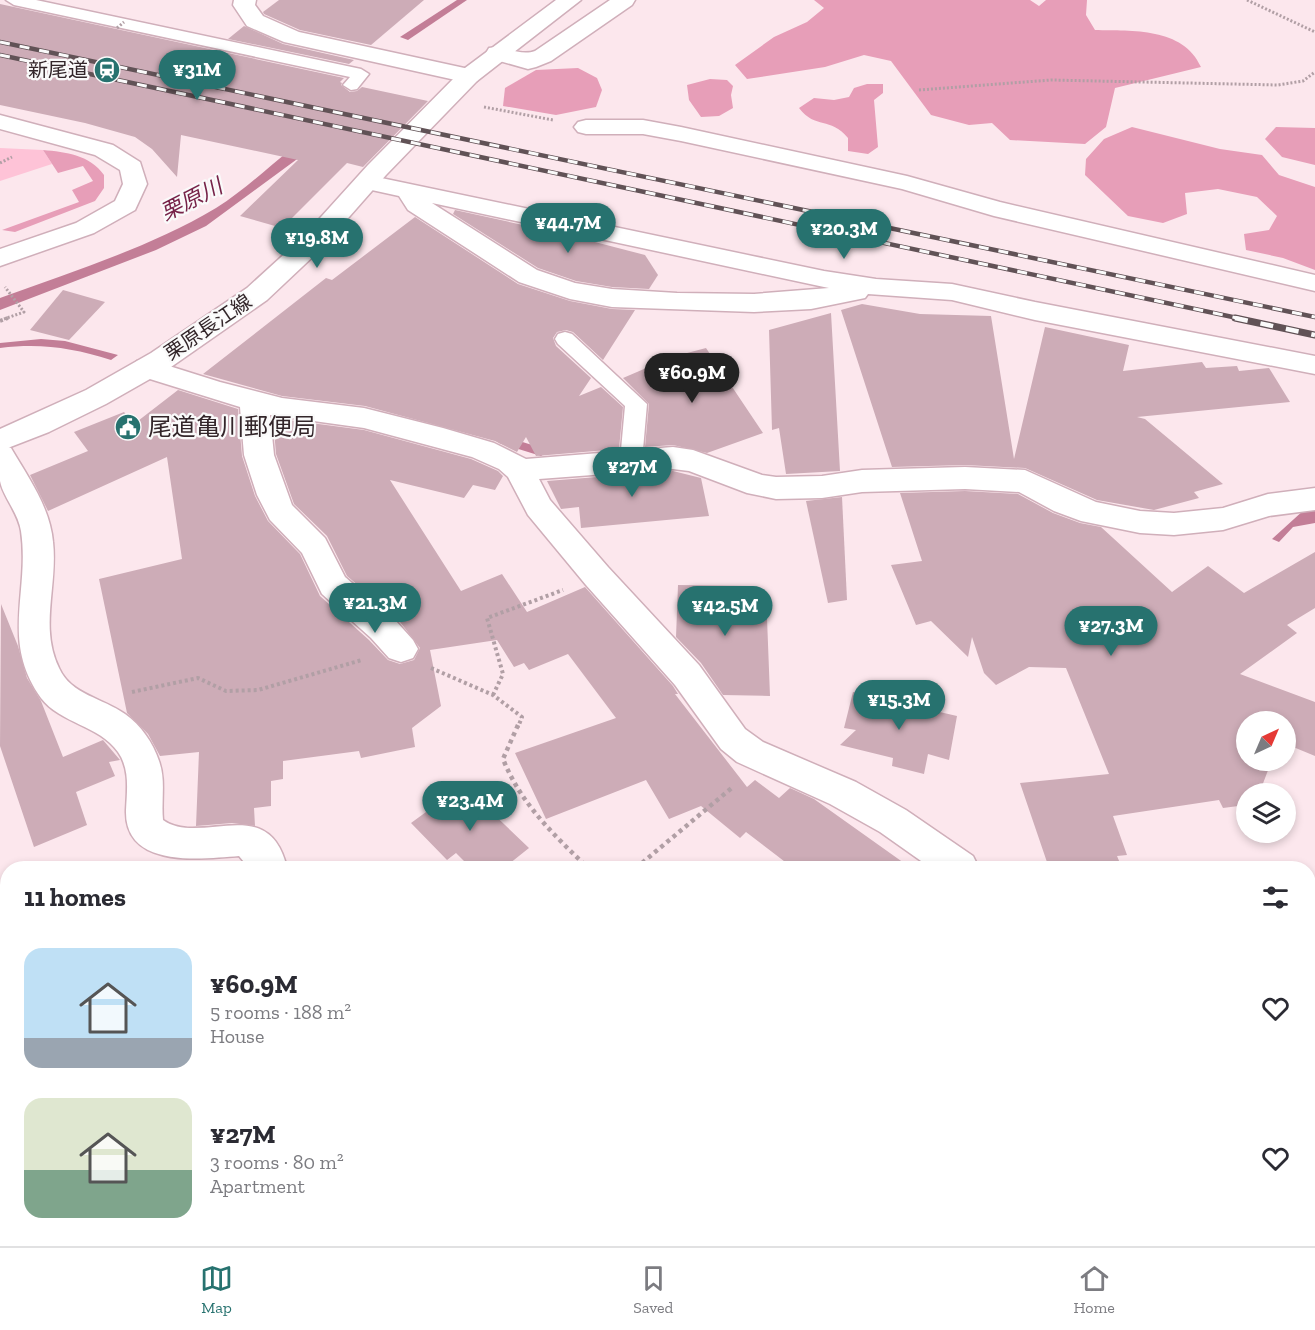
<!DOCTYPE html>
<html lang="en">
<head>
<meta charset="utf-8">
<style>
  body { margin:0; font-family:"Zilla Slab","Noto Sans JP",serif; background:#f7f7f7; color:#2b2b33; height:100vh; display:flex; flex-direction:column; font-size:22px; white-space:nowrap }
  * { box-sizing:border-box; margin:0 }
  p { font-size:20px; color:#7c7c81 }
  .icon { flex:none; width:33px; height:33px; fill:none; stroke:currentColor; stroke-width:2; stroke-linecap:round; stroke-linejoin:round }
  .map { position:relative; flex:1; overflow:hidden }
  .side { position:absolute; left:0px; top:861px; width:1316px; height:386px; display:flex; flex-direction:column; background:#fff; border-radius:24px 24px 0 0; box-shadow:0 3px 9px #0003 }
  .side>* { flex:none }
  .needle { width:39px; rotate:44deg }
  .controls { position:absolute; left:1236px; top:711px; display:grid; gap:12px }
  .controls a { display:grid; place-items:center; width:60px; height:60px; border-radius:50%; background:#fff; box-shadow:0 3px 9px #0003; font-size:30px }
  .price { position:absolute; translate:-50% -51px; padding:0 14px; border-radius:21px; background:#27726f; color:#fff; font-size:20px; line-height:39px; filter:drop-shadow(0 2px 3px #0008) }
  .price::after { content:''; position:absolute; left:50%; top:36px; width:18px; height:14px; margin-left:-9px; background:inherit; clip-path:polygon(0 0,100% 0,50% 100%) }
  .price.on { background:#222; color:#fff }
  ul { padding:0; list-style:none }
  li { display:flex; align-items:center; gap:18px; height:150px; padding:0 24px }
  li span { display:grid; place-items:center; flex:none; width:168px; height:120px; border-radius:18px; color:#555 }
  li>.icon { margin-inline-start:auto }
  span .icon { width:72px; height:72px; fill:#fffc; stroke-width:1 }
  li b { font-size:26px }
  h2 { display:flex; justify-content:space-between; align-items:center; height:72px; padding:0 24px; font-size:26px }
  .menu { display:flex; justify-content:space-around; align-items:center; height:84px; border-top:2px solid #e1e1e2; background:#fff; font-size:16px; color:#7c7c81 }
  .menu a { display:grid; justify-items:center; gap:3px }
  .menu .on { color:#27726f }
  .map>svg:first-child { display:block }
  .green { fill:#fec3d7 }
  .forest { fill:#e79eb8 }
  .water { fill:#c37e97 }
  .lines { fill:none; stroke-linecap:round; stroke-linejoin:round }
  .stream { fill:#c37e97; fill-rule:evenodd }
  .building { fill:#cdacb7 }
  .service-casing { stroke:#d0afba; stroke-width:3 }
  .minor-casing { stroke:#d0afba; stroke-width:3 }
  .tertiary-casing { stroke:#d0afba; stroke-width:3 }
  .secondary-casing { stroke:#d0afba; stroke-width:3 }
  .path-far2 { stroke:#b19fa5; stroke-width:3; stroke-dasharray:2 2; stroke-linecap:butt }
  .path-far1 { stroke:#b19fa5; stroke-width:4; stroke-dasharray:3 3; stroke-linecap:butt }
  .path { stroke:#b19fa5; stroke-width:4.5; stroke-dasharray:4 4; stroke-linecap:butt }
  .service { fill:#fff; fill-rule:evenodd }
  .minor { fill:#fff; fill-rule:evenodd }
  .tertiary { fill:#fff; fill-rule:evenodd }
  .secondary { fill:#fff; fill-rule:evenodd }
  .rail-far1-casing { stroke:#615256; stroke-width:4.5 }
  .rail-casing { stroke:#615256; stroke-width:7 }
  .rail-far1 { stroke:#fafafa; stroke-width:3; stroke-dasharray:10; stroke-linecap:butt }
  .rail { stroke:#fafafa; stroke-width:4.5; stroke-dasharray:13; stroke-linecap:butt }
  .path-bridge { stroke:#b19fa5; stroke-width:3; stroke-dasharray:2 2; stroke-linecap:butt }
  .labels { text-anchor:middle; stroke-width:4.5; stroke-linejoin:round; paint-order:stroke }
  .far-poi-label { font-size:20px; fill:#33262a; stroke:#fafafa; text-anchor:end }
  .far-street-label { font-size:20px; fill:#33262a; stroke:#fafafa }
  .far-water-label { font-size:22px; font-style:italic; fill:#762248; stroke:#fafafa }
  .poi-label { font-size:24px; fill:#33262a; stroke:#fafafa; text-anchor:start }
</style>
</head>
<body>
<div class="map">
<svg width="1315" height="1246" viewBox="0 0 1315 1246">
  <rect width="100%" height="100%" fill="#fce7ed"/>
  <path class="green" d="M0 148 43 150 52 164 0 181Z"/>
  <g class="forest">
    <path d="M814 0H1030L1039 6 1046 0H1087L1086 15 1095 30C1132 31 1183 27 1201 67L1115 88 1106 127 1085 144 1010 140 992 123 969 125 931 115 891 61 864 55 825 67 747 79 735 65 774 37 807 22 824 8Z"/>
    <path d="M578 68 597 78 602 90 596 107 556 115 503 106 505 88 536 70Z"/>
    <path d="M710 79 727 80 733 86 731 95 733 108 719 116 701 117 689 100 687 85Z"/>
    <path d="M867 84H883V93L874 100 878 147 868 154 848 151V138C830 116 816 130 799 108L814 98 834 100 849 97 854 88Z"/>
    <path d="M1132 127 1220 149 1262 155 1279 175 1315 187V270L1283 258 1246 250 1244 234 1269 230 1277 216 1257 197 1218 189 1185 193 1187 214 1163 223 1128 216 1085 175 1086 159 1104 139Z"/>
    <path d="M1276 127 1315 128V165L1282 157 1265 139Z"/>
    <path d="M43 150C66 152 90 155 104 175V188L95 201 15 232 2 230 79 202 72 190 93 181 83 166 58 173Z"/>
  </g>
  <g class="water">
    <path d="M457 0H467L408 40 400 37Z"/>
    <path d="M289 151 304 154 206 226 156 250 0 310V298C73 271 149 248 216 208 242 192 265 170 289 151Z"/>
    <path d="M41 339 65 341 118 355 111 360C72 348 42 343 0 348V343Z"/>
    <path d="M1315 508V523L1293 527 1279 542 1272 539 1305 509Z"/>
  </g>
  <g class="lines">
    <path class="stream" d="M503 436 545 449 547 452 541 456 499 443 497 440 499 437Z"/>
  </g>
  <g class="building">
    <path d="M279 0H424L371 45 300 30 264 14 263 12Z"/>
    <path d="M0 4 344 78 340 82 342 83 341 85 350 92 357 91 362 87 428 101 363 167 347 163 282 228 240 216 298 160 181 135 177 177 152 149 135 137 85 123 0 105Z"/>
    <path d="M244 26 283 44 354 60 349 64 228 39Z"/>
    <path d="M455 210 564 234 645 255 658 275 649 289 612 287 576 281 538 268 453 214Z"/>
    <path d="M415 217 518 284 570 301 612 309 635 310 603 360 573 332 566 330 557 332 553 338 556 346 591 378 579 396 601 387 623 407 619 449 536 456 526 437 517 452 495 441 365 406 282 396 203 374 326 278 332 280Z"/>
    <path d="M63 290 105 302 69 340 30 330Z"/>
    <path d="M862 304 920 314 991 316 1014 459 1045 327 1129 345 1123 371 1202 362 1206 368 1237 366 1239 371 1269 368 1290 402 1137 417 1145 419 1223 484 1194 492 1199 498 1154 510 1097 500 1025 468 965 465 892 467 841 310Z"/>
    <path d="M831 313 840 471 786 474 779 428 772 430 769 330Z"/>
    <path d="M706 348 763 433 707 453 673 445 645 447 649 404 623 378 672 357Z"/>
    <path d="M178 390 238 409 242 456 255 496 268 521 300 554 320 596 369 640 388 660 400 664 414 660 420 648 397 618 347 576 327 536 294 504 276 454 273 418 364 430 471 459 498 471 503 476 495 490 473 485 464 498 390 480 461 591 502 574 527 612 585 587 673 686 678 694H675L747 787 755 780 779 798 790 788 814 799 911 868H793L746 832 740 838 701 806 669 819 646 780 546 819 515 753 616 718 568 654 529 670 524 663 514 667 497 640 430 650 441 706 412 728 415 747 361 758 359 751 283 761V779L271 781V806L254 808 255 826 232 823 196 826 199 752 160 756 148 734 127 713 99 579 182 559 167 457 48 511 30 475 88 451 74 432 124 412 134 424Z"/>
    <path d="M673 471 701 478 709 516 581 528 579 507 561 509 547 481Z"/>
    <path d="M965 491 1018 494 1053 513 1080 523 1101 527 1172 592 1208 566 1244 593 1315 552V608L1287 625 1297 633 1240 674 1315 702V756L1286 744V722H1246V760H1278L1276 767 1270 765 1259 794H1246V805L1223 808 1219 800 1113 816 1127 855 1117 856 1122 868H1049L1020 783 1109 774 1066 668 1029 667 996 685 984 673 972 637 968 657 931 621 916 625 891 565 922 561 900 493Z"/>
    <path d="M842 497 847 600 828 603 806 501Z"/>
    <path d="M678 585 751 586 750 617 767 618 770 696 723 695 701 663 676 637Z"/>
    <path d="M1 604 18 646 27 678 41 701 63 757 103 740 120 760 109 762 115 776 76 792 87 825 34 847 0 746Z"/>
    <path d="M853 692 957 716 949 760 928 754 924 774 892 766 893 758 840 745 856 730 844 728Z"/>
    <path d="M463 785 529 848 504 868H471L456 853 447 860 411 823Z"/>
  </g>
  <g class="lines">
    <defs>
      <g id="service">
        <path d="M6 0H36L361 69 369 74 357 89 351 90 343 85 350 77 14 5Z"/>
        <path d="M565 332 572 334 647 404 642 461 639 466 631 469 623 466 620 461 625 406 558 344 555 339 558 334Z"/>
      </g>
      <g id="minor">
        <path d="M610 0H635L632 5 551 61 536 67 528 69 489 58 486 53 489 48C505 44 519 57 535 51Z"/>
        <path d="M0 115 113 145 140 162 147 184 135 210 94 233 0 266V249L76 223 115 201 123 184 120 170 95 155 0 129Z"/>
        <path d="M586 120H643L681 127 907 176 1000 202 1315 275V291L994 216 902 189 681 141 643 134H586L578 132 574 127 578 122Z"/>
        <path d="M367 175 824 271 876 279 952 284 1035 302 1315 356V374L1035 320 952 300 868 294 865 298 811 309 754 312 612 307 570 299 519 282 408 210 399 196 358 187 355 182 358 177ZM432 203 824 287 829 288 754 294 677 293 612 289 575 283 537 270Z"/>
        <path d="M147 359 220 382 282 398 364 408 443 428 494 443 526 459 673 447 693 450 762 475 776 477 822 476 862 470 965 467 1025 470 1096 502 1140 511 1174 513 1223 508 1268 494 1315 488V510L1269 516 1223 530 1174 535 1140 533 1081 521 1054 511 1019 492 965 489 862 492 822 498 776 499 747 493 689 471 673 469 539 479 550 500 608 567 699 665 745 729 763 742 856 782 906 810 973 856 979 868H931L880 832 830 804 737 762 721 749 675 685 586 585 528 515 508 477 499 469 472 457 364 428 270 415 274 455 292 505 325 538 345 577 395 620 413 640 418 649 413 658 401 662 389 658 371 638 322 594 302 553 270 520 257 495 244 455 240 407 137 375 133 368 137 361Z"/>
        <path d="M0 444 11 448C28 477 50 507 53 542 58 585 39 627 59 668 71 695 103 698 125 714 141 725 153 743 159 761 166 780 161 800 163 820 201 847 269 791 287 868H249L239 856C201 859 124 869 126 810 127 790 130 769 118 752 99 725 61 724 41 698 0 641 30 592 21 531 18 512 3 497 0 481 0 470 0 456 0 444Z"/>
        <path d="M1315 906V942L1308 943V907Z"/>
        <path d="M523 1239H567L570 1246H526Z"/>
        <path d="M876 1239H939L936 1246H873Z"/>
        <path d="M1010 1239H1054L1057 1246H1013Z"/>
      </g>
      <path id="tertiary" d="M234 0H256L255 5 263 16 299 32 469 69 477 71 480 76 477 81 469 83 284 42 247 26 233 5Z"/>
      <path id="secondary" d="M556 0H581L477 81 386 175 320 250 267 300 171 367 106 404 49 432 0 451V429L86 390 151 353 247 288 302 238 368 165 461 71Z"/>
    </defs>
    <use href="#service" class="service-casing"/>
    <use href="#minor" class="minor-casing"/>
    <use href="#tertiary" class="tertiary-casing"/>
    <use href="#secondary" class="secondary-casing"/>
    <g class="path-far2">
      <path d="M1247 0 1315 32"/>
      <path d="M919 90 1051 80 1278 85 1303 81 1315 72"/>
      <path d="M484 107 553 120"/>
      <path d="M0 163 12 157"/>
      <path d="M4 319 24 312 5 287"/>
    </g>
    <g class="path-far1">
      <path d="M0 321 8 318"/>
      <path d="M431 668 493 695 522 717 518 727"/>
      <path d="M132 692 198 678 226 691 258 690 362 660"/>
      <path d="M493 695 503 674 487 618 563 590"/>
    </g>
    <g class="path">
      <path d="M518 725 503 759C521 804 554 835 588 868"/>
      <path d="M636 868 734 786"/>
      <path d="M1308 1150 1315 1154"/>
      <path d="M808 1239 813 1246"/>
      <path d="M254 1246 255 1239"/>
      <path d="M451 1246 462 1239"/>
    </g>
    <use href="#service" class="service"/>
    <use href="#minor" class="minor"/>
    <use href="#tertiary" class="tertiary"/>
    <use href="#secondary" class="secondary"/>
    <defs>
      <g id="rail-far1">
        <path d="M0 42 1315 317"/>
        <path d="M0 55 1242 319"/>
      </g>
      <path id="rail" d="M1235 318 1315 335"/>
    </defs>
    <use href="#rail-far1" class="rail-far1-casing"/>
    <use href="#rail" class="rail-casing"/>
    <use href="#rail-far1" class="rail-far1"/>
    <use href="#rail" class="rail"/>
    <path class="path-bridge" d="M117 28 124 22"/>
  </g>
  <defs>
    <symbol id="station-disc" viewBox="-11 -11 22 22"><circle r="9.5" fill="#27726f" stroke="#fafafa"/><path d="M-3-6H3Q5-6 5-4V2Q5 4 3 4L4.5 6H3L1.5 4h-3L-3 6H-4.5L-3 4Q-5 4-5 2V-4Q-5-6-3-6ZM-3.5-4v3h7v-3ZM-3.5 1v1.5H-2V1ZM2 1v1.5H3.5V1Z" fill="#fff"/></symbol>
    <symbol id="civic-disc" viewBox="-11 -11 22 22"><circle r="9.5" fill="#27726f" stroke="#fafafa"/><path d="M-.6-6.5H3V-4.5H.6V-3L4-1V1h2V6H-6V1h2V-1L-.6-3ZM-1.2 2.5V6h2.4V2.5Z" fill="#fff"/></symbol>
  </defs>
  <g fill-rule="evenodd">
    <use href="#station-disc" x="92" y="55" width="30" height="30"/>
    <use href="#civic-disc" x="113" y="412" width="30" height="30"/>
  </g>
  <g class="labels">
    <g class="far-poi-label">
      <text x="88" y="77">新尾道</text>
    </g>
    <g class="far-street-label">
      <text transform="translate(208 327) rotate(-34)" y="7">栗原長江線</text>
    </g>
    <g class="far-water-label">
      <text transform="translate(191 199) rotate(-27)" y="8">栗原川</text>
    </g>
    <g class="poi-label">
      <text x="148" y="435">尾道亀川郵便局</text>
    </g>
  </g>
</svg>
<div class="controls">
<a><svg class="needle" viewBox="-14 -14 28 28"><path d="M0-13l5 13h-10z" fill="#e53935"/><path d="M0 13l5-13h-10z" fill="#7c7c81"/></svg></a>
<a><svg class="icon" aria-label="layers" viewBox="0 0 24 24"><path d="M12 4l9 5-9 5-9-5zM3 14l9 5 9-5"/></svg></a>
</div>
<b class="price" style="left:197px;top:101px">¥31M</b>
<b class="price" style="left:568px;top:254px">¥44.7M</b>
<b class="price" style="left:844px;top:260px">¥20.3M</b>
<b class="price" style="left:317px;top:269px">¥19.8M</b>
<b class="price on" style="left:692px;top:404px">¥60.9M</b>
<b class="price" style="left:632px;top:498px">¥27M</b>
<b class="price" style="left:375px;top:634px">¥21.3M</b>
<b class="price" style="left:725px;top:637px">¥42.5M</b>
<b class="price" style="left:1111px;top:657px">¥27.3M</b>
<b class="price" style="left:899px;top:731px">¥15.3M</b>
<b class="price" style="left:470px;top:832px">¥23.4M</b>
<section class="side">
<h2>11 homes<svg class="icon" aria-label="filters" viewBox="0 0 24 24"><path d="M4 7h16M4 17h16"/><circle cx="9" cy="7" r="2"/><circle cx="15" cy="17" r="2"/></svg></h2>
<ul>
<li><span style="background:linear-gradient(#bfe0f5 75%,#9aa5b1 0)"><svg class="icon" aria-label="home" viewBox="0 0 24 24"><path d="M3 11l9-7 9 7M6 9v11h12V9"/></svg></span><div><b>¥60.9M</b><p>5 rooms · 188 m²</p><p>House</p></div><svg class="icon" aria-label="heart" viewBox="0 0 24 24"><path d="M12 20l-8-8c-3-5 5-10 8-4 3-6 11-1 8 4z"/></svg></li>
<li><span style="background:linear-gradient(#dfe7d0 60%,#7fa58c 0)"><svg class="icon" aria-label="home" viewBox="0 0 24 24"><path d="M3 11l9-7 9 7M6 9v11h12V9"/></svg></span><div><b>¥27M</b><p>3 rooms · 80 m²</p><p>Apartment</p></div><svg class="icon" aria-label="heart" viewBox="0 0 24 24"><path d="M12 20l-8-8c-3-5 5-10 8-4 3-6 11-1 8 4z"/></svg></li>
</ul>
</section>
</div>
<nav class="menu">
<a class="on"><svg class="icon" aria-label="map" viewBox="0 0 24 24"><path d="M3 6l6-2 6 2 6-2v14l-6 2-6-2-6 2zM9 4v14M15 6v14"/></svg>Map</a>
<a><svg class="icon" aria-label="saved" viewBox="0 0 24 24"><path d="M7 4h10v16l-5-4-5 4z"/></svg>Saved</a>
<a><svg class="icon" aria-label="home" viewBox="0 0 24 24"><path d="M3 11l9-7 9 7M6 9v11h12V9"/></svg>Home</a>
</nav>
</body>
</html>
